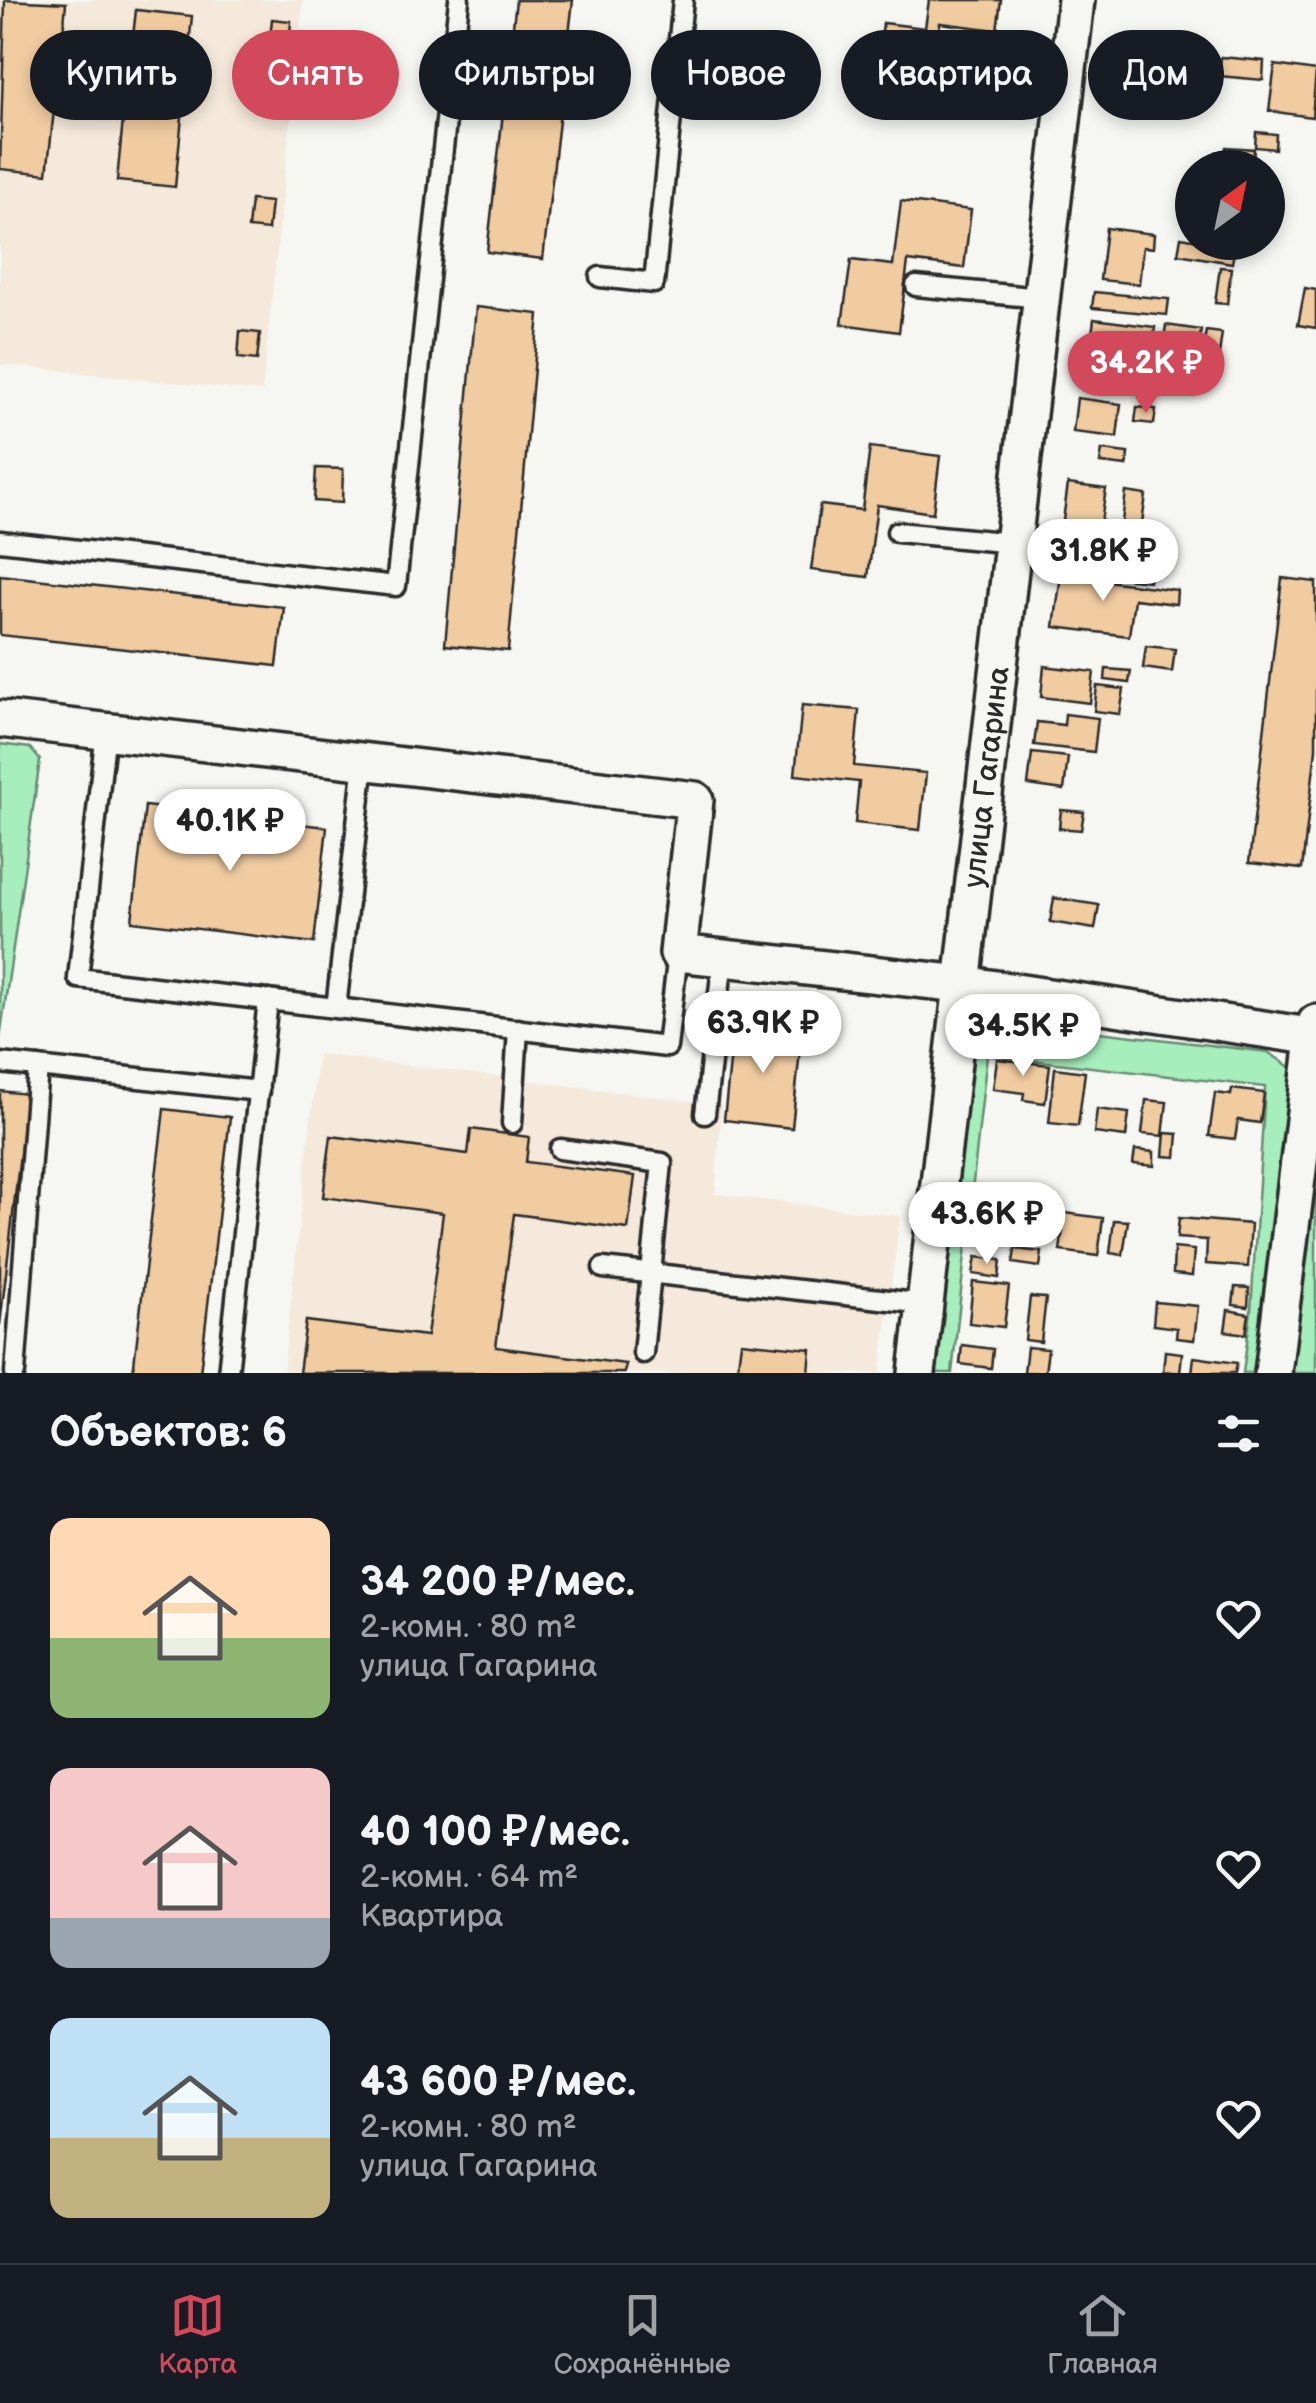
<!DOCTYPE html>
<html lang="ru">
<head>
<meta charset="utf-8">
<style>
  body { margin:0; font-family:"Balsamiq Sans",sans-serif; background:#20242c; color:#f1f3f6; height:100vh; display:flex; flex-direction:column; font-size:38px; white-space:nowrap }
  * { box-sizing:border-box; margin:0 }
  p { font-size:32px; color:#9ea1a6 }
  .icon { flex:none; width:55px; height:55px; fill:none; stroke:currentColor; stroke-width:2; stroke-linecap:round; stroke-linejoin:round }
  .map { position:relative; height:1373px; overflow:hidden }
  .details { display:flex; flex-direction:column; background:#171b24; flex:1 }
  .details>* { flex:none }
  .top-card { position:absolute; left:30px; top:30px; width:1258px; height:90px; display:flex; gap:20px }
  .needle { width:65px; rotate:33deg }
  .buttons { position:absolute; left:1175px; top:150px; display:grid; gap:20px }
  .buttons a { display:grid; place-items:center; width:110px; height:110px; border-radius:50%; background:#171b24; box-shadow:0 5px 15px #0003; font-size:50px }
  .price { position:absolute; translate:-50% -85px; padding:0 22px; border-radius:35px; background:#fff; color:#222; font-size:32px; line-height:65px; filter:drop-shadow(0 2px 5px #0008) }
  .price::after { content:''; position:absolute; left:50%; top:60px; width:30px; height:22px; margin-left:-15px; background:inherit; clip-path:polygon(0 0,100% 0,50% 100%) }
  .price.active { background:#d1495b; color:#fff }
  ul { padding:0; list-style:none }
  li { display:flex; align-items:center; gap:30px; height:250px; padding:0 50px }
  li span { display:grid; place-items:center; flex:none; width:280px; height:200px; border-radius:20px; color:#555 }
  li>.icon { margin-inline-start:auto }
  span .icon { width:120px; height:120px; fill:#fffc; stroke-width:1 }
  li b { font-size:42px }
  h2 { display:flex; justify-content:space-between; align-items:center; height:120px; padding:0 50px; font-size:42px }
  .tag { padding:0 35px; border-radius:45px; background:#171b24; box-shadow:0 5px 15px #0003; font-size:35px; line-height:90px }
  .tag.active { background:#d1495b; color:#fff }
  .dock { display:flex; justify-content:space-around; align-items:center; height:140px; border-top:2px solid #363941; background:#171b24; font-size:28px; color:#9ea1a6 }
  .dock a { display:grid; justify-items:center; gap:5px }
  .dock .active { color:#d1495b }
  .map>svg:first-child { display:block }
  .built { fill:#f4e9da }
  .green { fill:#a6eebc; stroke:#688c74; stroke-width:2.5 }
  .building { fill:#f1cca1; stroke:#2b2b2b; stroke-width:2.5 }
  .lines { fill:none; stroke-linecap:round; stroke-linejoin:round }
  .service-casing { stroke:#2b2b2b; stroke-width:25 }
  .minor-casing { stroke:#2b2b2b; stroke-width:42 }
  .service { stroke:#f6f6f2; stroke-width:18 }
  .minor { stroke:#f6f6f2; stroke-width:35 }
  .labels { text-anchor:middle; stroke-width:9; stroke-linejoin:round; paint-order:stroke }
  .street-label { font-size:30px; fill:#2b2b2b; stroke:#f6f6f2 }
</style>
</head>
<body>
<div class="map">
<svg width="1316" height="1373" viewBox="0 0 1316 1373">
  <rect width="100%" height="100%" fill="#f6f6f2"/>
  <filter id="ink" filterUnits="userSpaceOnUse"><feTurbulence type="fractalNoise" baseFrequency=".01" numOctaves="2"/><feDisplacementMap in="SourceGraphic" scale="20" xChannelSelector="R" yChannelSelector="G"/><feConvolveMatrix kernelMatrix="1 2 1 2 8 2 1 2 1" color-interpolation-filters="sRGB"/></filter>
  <g filter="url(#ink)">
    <g class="built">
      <path d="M0 0H303L262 392 0 364Z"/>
      <path d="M318 1054 722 1105 715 1194 900 1216 880 1373H283Z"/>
    </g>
    <g class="green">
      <path d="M0 744 30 748 40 760 0 1038Z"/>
      <path d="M982 1018 1268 1052 1293 1069 1266 1373H1243L1251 1311 1265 1087 987 1055 952 1373H917L965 1025Z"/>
      <path d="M1316 1167V1373H1290Z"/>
    </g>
    <g class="building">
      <path d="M5 0 66 3 60 65 129 72 136 10 192 16 175 187 117 181 124 109 55 101 47 174 0 169Z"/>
      <path d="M516 0H573L543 259 487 252Z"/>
      <path d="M929 0H1001L997 30 940 23 931 95 875 87 883 23 925 28Z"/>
      <path d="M272 19 291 21 289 49 269 47Z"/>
      <path d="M1221 57 1264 61 1263 80 1219 76Z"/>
      <path d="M1275 65 1316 71 1312 117 1269 111Z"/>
      <path d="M265 76 284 78 282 106 262 103Z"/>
      <path d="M1256 132 1276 134 1275 149 1255 147Z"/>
      <path d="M1226 147 1254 149 1252 168H1224Z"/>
      <path d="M251 200 271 202 268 230 248 228Z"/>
      <path d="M901 201 971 210 964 268 908 261 899 332 842 324 851 260 893 265Z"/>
      <path d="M1106 228 1154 234 1153 248 1143 247 1139 284 1100 280Z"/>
      <path d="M1181 237 1235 246 1232 263 1178 254Z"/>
      <path d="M1220 267 1231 268 1227 304 1215 303Z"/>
      <path d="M1305 288 1316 290V328L1298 325Z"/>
      <path d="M1094 292 1169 299 1167 315 1092 308Z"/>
      <path d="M476 307 539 314 508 651 445 645Z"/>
      <path d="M1094 319 1155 327 1151 358 1090 351Z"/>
      <path d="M1166 325 1201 330 1196 366 1161 361Z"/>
      <path d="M240 331 260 333 257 360 238 358Z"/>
      <path d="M1206 331 1222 333 1218 361 1201 359Z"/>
      <path d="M1083 375 1110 379 1108 390 1081 387Z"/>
      <path d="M1077 398 1121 404 1117 437 1073 432Z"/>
      <path d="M1137 407 1156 409 1154 424 1135 422Z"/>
      <path d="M870 447 940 456 933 513 877 505 868 577 811 570 820 505 862 510Z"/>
      <path d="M1102 450 1128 453 1127 466 1100 463Z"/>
      <path d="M316 468 343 469 342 503 314 501Z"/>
      <path d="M1068 484 1106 489 1098 541 1061 535Z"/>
      <path d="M1126 492 1146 495 1140 538 1120 536Z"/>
      <path d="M1061 550 1126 559 1124 578 1058 569Z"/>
      <path d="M1131 563 1151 566 1149 581 1129 579Z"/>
      <path d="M0 575 284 607 277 666 0 635Z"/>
      <path d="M1061 575 1177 590 1176 604 1134 599 1129 636 1054 627Z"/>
      <path d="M1282 578 1316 582V749L1302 869 1249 863Z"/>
      <path d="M1146 646 1175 649 1172 672 1143 668Z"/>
      <path d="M1044 666 1094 672 1090 703 1041 697Z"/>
      <path d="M1106 669 1131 671 1129 683 1105 680Z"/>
      <path d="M1097 686 1124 689 1120 714 1094 711Z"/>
      <path d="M802 705 859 710 854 766 926 773 920 830 855 823 859 782 795 775Z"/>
      <path d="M1065 714 1098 718 1094 752 1034 745 1037 722 1064 725Z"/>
      <path d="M1032 753 1068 757 1064 790 1028 785Z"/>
      <path d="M145 806 327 827 314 943 132 921Z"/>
      <path d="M1061 810 1084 812 1081 830 1059 828Z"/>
      <path d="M1054 898 1099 905 1095 929 1050 922Z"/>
      <path d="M734 1024 802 1031 792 1128 724 1120Z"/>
      <path d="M997 1059 1050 1065 1045 1103 1023 1100 1024 1093 993 1089Z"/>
      <path d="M1055 1068 1085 1072 1078 1126 1049 1123Z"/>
      <path d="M1232 1089 1264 1093 1260 1123 1238 1120 1235 1139 1209 1136 1215 1093 1231 1095Z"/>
      <path d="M0 1091 27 1094 0 1325Z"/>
      <path d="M1146 1100 1167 1102 1163 1136 1142 1134Z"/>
      <path d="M164 1109 230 1117 200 1373H133Z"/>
      <path d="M1097 1109 1129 1113 1126 1137 1094 1133Z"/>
      <path d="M471 1129 529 1137 526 1162 635 1176 628 1229 514 1214 496 1347 626 1364 624 1373H299L306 1321 427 1336 443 1213 323 1197 331 1136 468 1154Z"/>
      <path d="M1165 1133 1178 1134 1176 1157 1163 1156Z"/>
      <path d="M1135 1150 1154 1152V1166L1133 1164Z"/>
      <path d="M981 1201 1012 1203 1009 1232 978 1229Z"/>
      <path d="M1065 1213 1103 1218 1098 1256 1060 1251Z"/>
      <path d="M1179 1218 1251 1224 1248 1267 1206 1264 1207 1240 1177 1238Z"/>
      <path d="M1114 1220 1128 1221 1123 1255 1110 1253Z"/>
      <path d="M1174 1248 1194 1250 1192 1276 1173 1274Z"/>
      <path d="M1015 1249 1042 1252 1040 1267 1013 1263Z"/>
      <path d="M976 1257 1001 1260 999 1278 973 1274Z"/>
      <path d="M973 1282 1009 1286 1004 1327 969 1323Z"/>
      <path d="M1235 1287 1249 1288 1248 1307 1233 1305Z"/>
      <path d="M1030 1297 1046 1298 1041 1342 1025 1340Z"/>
      <path d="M1155 1302 1198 1306 1194 1340 1176 1338 1177 1328 1153 1325Z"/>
      <path d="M1228 1310 1249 1314 1246 1334 1225 1331Z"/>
      <path d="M741 1342 811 1349 809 1373H737Z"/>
      <path d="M962 1345 993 1349 991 1368 960 1364Z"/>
      <path d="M1027 1347 1048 1349 1045 1373 1024 1372Z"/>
      <path d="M1165 1351 1182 1353 1180 1373 1163 1371Z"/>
      <path d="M1194 1357 1237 1363 1235 1373H1192Z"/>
    </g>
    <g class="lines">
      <defs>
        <g id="service">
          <path d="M941 43 1069 56"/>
          <path d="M600 277 654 283 683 0"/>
          <path d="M916 286 1041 298"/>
          <path d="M897 532 1013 543"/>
          <path d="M0 541 396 586 459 0"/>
          <path d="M106 731 78 978 336 1008 364 762"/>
          <path d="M336 1008 667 1047 678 953"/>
          <path d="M0 1063 259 1091"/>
          <path d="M705 1114 723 958"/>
          <path d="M512 1123 518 1029"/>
          <path d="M560 1149 662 1163 643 1353"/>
          <path d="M603 1268 925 1304"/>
          <path d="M15 1373 38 1067"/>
          <path d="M228 1373 268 1000"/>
        </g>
        <g id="minor">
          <path d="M0 719 695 800 678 953 962 984 1316 1037"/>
          <path id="s1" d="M917 1373 1076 0"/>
          <path d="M1273 1373 1316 1023"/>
        </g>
      </defs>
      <use href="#service" class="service-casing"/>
      <use href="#minor" class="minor-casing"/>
      <use href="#service" class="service"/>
      <use href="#minor" class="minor"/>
    </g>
  </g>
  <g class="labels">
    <g class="street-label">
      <text dy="10" stroke="none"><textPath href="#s1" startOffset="600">улица Гагарина</textPath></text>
    </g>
  </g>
</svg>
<div class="buttons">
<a><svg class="needle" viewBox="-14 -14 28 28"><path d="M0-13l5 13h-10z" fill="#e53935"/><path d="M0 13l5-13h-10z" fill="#9ea1a6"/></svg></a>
</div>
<b class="price active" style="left:1146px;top:416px">34.2K ₽</b>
<b class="price" style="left:1103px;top:604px">31.8K ₽</b>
<b class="price" style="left:230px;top:874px">40.1K ₽</b>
<b class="price" style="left:763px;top:1076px">63.9K ₽</b>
<b class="price" style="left:1023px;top:1079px">34.5K ₽</b>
<b class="price" style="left:987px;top:1267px">43.6K ₽</b>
<div class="top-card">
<a class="tag">Купить</a>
<a class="tag active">Снять</a>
<a class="tag">Фильтры</a>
<a class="tag">Новое</a>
<a class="tag">Квартира</a>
<a class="tag">Дом</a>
</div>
</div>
<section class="details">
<h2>Объектов: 6<svg class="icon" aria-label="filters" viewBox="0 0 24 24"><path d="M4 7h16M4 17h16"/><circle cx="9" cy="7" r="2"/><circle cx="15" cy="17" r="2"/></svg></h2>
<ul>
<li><span style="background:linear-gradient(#ffd9b3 60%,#8fb573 0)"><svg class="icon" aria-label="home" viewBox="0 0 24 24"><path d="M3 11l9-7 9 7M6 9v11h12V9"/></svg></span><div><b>34 200 ₽/мес.</b><p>2-комн. · 80 m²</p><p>улица Гагарина</p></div><svg class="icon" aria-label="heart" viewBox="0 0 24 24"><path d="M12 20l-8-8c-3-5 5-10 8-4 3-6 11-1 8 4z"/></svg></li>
<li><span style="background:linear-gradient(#f6c9c9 75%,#9aa5b1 0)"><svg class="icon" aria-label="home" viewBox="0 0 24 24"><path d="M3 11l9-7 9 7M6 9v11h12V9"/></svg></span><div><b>40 100 ₽/мес.</b><p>2-комн. · 64 m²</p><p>Квартира</p></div><svg class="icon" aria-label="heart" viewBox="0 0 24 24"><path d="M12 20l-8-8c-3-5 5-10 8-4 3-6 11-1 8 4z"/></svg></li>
<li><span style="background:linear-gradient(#bfe0f5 60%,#c2b280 0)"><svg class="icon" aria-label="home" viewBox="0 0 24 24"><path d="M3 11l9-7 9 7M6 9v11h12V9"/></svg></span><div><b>43 600 ₽/мес.</b><p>2-комн. · 80 m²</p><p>улица Гагарина</p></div><svg class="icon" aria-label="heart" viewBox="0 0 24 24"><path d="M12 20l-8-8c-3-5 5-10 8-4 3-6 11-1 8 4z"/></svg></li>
</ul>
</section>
<nav class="dock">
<a class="active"><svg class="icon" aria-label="map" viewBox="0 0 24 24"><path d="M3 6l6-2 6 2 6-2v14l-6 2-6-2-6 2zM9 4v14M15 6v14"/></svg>Карта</a>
<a><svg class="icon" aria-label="saved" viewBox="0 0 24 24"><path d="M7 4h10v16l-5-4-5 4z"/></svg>Сохранённые</a>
<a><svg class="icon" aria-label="home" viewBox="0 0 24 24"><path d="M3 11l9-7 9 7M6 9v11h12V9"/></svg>Главная</a>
</nav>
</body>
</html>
